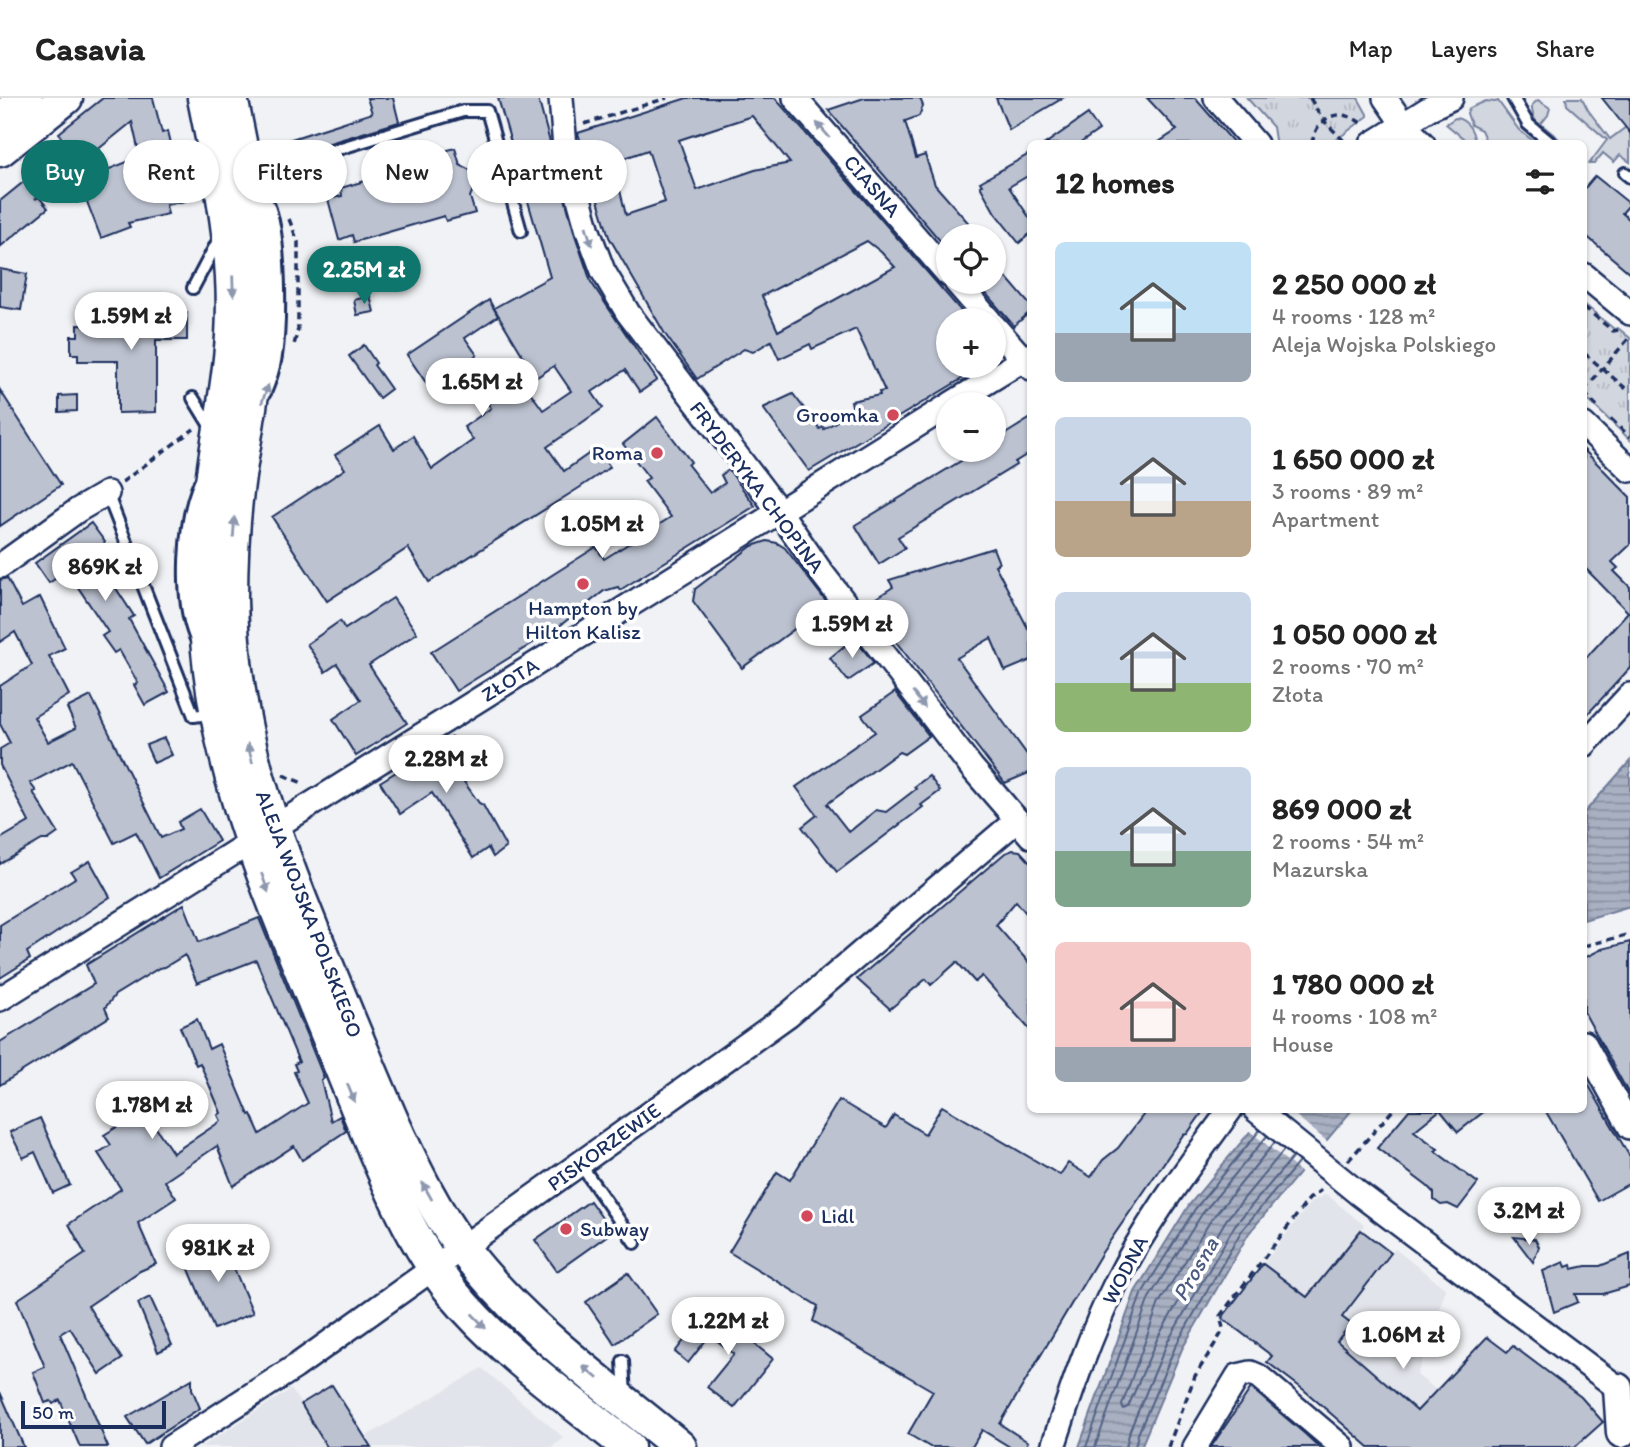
<!DOCTYPE html>
<html lang="en">
<head>
<meta charset="utf-8">
<style>
  body { margin:0; font-family:Itim,sans-serif; background:#f2f2f2; color:#222; height:100vh; display:flex; flex-direction:column; font-size:26px; white-space:nowrap }
  * { box-sizing:border-box; margin:0 }
  p { font-size:23px; color:#767676 }
  .icon { flex:none; width:38px; height:38px; fill:none; stroke:currentColor; stroke-width:2; stroke-linecap:round; stroke-linejoin:round }
  .map { position:relative; flex:1; overflow:hidden }
  .details { position:absolute; left:1027px; top:42px; width:560px; height:973px; display:flex; flex-direction:column; background:#fff; border-radius:10px; box-shadow:0 2px 5px #0004 }
  .details>* { flex:none }
  .top-card { position:absolute; left:21px; top:42px; width:665px; height:63px; display:flex; gap:14px }
  .fabs { position:absolute; left:936px; top:126px; display:grid; gap:14px }
  .fabs a { display:grid; place-items:center; width:70px; height:70px; border-radius:50%; background:#fff; box-shadow:0 2px 5px #0004; font-size:35px }
  .scale { position:absolute; left:21px; bottom:18px; width:145px; box-sizing:border-box; padding-left:7px; border:4px solid #1b2f5e; border-top:0; font-size:19px; line-height:24px; white-space:nowrap; color:#1b2f5e; -webkit-text-stroke:5px #fff; paint-order:stroke }
  .price { position:absolute; translate:-50% -60px; padding:0 16px; border-radius:24px; background:#fff; color:#222; font-size:23px; line-height:46px; filter:drop-shadow(0 2px 4px #0008) }
  .price::after { content:''; position:absolute; left:50%; top:42px; width:21px; height:16px; margin-left:-10px; background:inherit; clip-path:polygon(0 0,100% 0,50% 100%) }
  .price.active { background:#0f766e; color:#fff }
  ul { padding:0; list-style:none }
  li { display:flex; align-items:center; gap:21px; height:175px; padding:0 28px }
  li span { display:grid; place-items:center; flex:none; width:196px; height:140px; border-radius:10px; color:#555 }
  li>.icon { margin-inline-start:auto }
  span .icon { width:84px; height:84px; fill:#fffc; stroke-width:1 }
  li b { font-size:30px }
  h2 { display:flex; justify-content:space-between; align-items:center; height:84px; padding:0 28px; font-size:30px }
  .tag { padding:0 24px; border-radius:32px; background:#fff; box-shadow:0 2px 5px #0004; font-size:24px; line-height:63px }
  .tag.active { background:#0f766e; color:#fff }
  header { display:flex; align-items:center; gap:42px; box-sizing:border-box; height:98px; padding:0 35px; background:#fff; border-bottom:2px solid #e0e0e0 }
  header strong { font-size:33px }
  nav { display:flex; gap:38px; margin-inline-start:auto; font-size:24px }
  .map>svg:first-child { display:block }
  .built { fill:#e1e4ea }
  .grass { fill:#d2d6df; stroke:#76829e; stroke-width:2 }
  .park { fill:url(#park-tufts); stroke:#76829e; stroke-width:2 }
  .water { fill:url(#water-rules); stroke:#707c9a; stroke-width:2 }
  .pier { fill:#f1f2f5 }
  .lines { fill:none; stroke-linecap:round; stroke-linejoin:round }
  .shore { stroke:#536386; stroke-width:2 }
  .building { fill:#bcc2d0; stroke:#1b2f5e; stroke-width:2; fill-rule:evenodd }
  .service-casing { stroke:#1b2f5e; stroke-width:16 }
  .minor-casing { stroke:#1b2f5e; stroke-width:28 }
  .tertiary-casing { stroke:#1b2f5e; stroke-width:33 }
  .secondary-casing { stroke:#1b2f5e; stroke-width:37 }
  .path { stroke:#1b2f5e; stroke-width:3.5; stroke-dasharray:7 5; stroke-linecap:butt }
  .service { stroke:#fff; stroke-width:10 }
  .minor { stroke:#fff; stroke-width:23 }
  .tertiary { stroke:#fff; stroke-width:28 }
  .secondary { stroke:#fff; stroke-width:32 }
  .oneway { fill:#8d97ae }
  .poi-dot { fill:#d1495b; stroke:#fff; stroke-width:2.5 }
  .labels { text-anchor:middle; stroke-width:7; stroke-linejoin:round; paint-order:stroke }
  .street-label { font-size:21px; fill:#1b2f5e; stroke:#fff }
  .poi-label { font-size:21px; fill:#1b2f5e; stroke:#fff; text-anchor:end }
  .water-label { font-size:23px; font-style:italic; fill:#4c5c81; stroke:#fff }
</style>
</head>
<body>
<header>
<strong>Casavia</strong>
<nav><a>Map</a><a>Layers</a><a>Share</a></nav>
</header>
<div class="map">
<svg width="1630" height="1349" viewBox="0 0 1630 1349">
  <defs>
    <pattern id="park-tufts" width="24" height="20" patternUnits="userSpaceOnUse" patternTransform="scale(1.75)"><rect width="24" height="20" fill="#d2d6df"/><path d="M3 7l-1-3M5 7V3M7 7l1-3M15 17l-1-3M17 17v-4M19 17l1-3" fill="none" stroke="#b4b8c2"/></pattern>
    <pattern id="water-rules" width="6" height="5" patternUnits="userSpaceOnUse" patternTransform="scale(1.75)"><rect width="6" height="5" fill="#a8b0c2"/><path d="M0 2.5h6" fill="none" stroke="#8890a1"/></pattern>
  </defs>
  <rect width="100%" height="100%" fill="#f1f2f5"/>
  <filter id="ink" filterUnits="userSpaceOnUse"><feTurbulence type="fractalNoise" baseFrequency=".0143" numOctaves="2"/><feDisplacementMap in="SourceGraphic" scale="14" xChannelSelector="R" yChannelSelector="G"/><feConvolveMatrix kernelMatrix="1 2 1 2 8 2 1 2 1" color-interpolation-filters="sRGB"/></filter>
  <g filter="url(#ink)">
    <g class="built">
      <path d="M1326 1096 1364 1127 1361 1132 1391 1155 1395 1151 1446 1191 1417 1277 1457 1308 1369 1349 1302 1290 1267 1264 1271 1258 1222 1220 1310 1105Z"/>
      <path d="M482 1270 564 1340 551 1349H201L291 1291 301 1306 332 1286 365 1339Z"/>
    </g>
    <g class="grass">
      <path d="M1566 0H1582L1588 12 1610 41 1630 26V64L1620 57 1614 64 1603 55 1594 66H1589L1607 42 1567 7Z"/>
      <path d="M1538 2 1550 10 1548 17 1541 26 1558 40 1556 42C1544 32 1531 25 1532 7Z"/>
      <path d="M1486 3 1495 4 1498 3 1519 32 1536 45H1495L1485 41 1481 32 1471 27 1467 15 1470 10Z"/>
      <path d="M1455 20C1467 21 1475 34 1474 45H1469L1446 26Z"/>
    </g>
    <g class="park">
      <path d="M1247 0H1358L1368 18 1332 45H1278L1275 42 1273 29Z"/>
      <path d="M1584 206 1614 231 1618 230 1630 240V342L1584 298Z"/>
    </g>
    <g class="water">
      <path d="M1630 663V808L1584 822V715Z"/>
      <path d="M1268 1012H1352L1249 1135 1182 1251 1141 1349H1079L1135 1194 1189 1107Z"/>
    </g>
    <path class="pier" d="M1263 1012H1289L1329 1045 1303 1076 1247 1031Z"/>
    <g class="lines">
      <g class="shore">
        <path d="M1275 1044 1211 1122 1159 1205 1122 1307 1123 1311 1128 1309 1158 1239 1226 1122 1284 1052"/>
        <path d="M1086 1349 1141 1197 1195 1111 1260 1032"/>
        <path d="M1095 1349 1149 1200 1202 1116 1267 1038"/>
        <path d="M1126 1349 1130 1332 1168 1243 1235 1127 1293 1059"/>
        <path d="M1135 1349 1138 1336 1176 1247 1242 1132 1299 1064"/>
      </g>
    </g>
    <g class="building">
      <path d="M103 0H153L162 35 168 33 185 103 166 107 168 116 128 125 130 129 101 140 79 83 140 59 132 24 75 70 59 35Z"/>
      <path d="M367 0H393L399 24 280 60 276 46 372 15Z"/>
      <path d="M498 0H538L575 137 591 184 657 282 640 294 625 272 592 294 603 310 547 349 564 373 597 350 610 369 579 390 429 484 408 450 327 503 272 419 345 371 335 357 380 328 394 351 413 338 432 371 473 342 464 329 491 310 479 294 526 263 494 210 550 179ZM554 268 571 293 543 312 525 287Z"/>
      <path d="M687 0H775L969 222H948V268H983L809 373 763 310 793 296 820 331 823 329 824 331 853 313 851 303 880 297 879 294 885 293 856 231 812 251 810 246 779 261 771 243 753 254 744 251 697 281 665 236 609 139 578 35ZM752 18 790 65 755 72 697 92 679 42ZM648 52 665 104 626 117 613 64ZM867 143 881 154 895 169 778 233 762 198Z"/>
      <path d="M864 0H920L923 8 919 18 905 23 916 60 925 57 935 87 973 130 962 138H948V152L828 12Z"/>
      <path d="M996 0H1063L1009 32Z"/>
      <path d="M1147 0H1195L1235 46H1156L1177 32Z"/>
      <path d="M1602 0H1630V35Z"/>
      <path d="M1088 16 1099 32 1079 46H1045Z"/>
      <path d="M455 50 460 67 470 72 474 89 470 99 475 115 446 123 444 118 354 144 352 137 339 142 328 101 342 98 341 90 429 64 427 58Z"/>
      <path d="M1031 55V76L1009 89 1031 122V135L1019 145 995 115 980 88 982 87 980 84Z"/>
      <path d="M1595 78 1630 106 1622 115 1630 122V175L1584 136V91Z"/>
      <path d="M26 82 39 98 35 101 39 99 48 110 0 149V103Z"/>
      <path d="M994 165 1031 208 1030 214 1014 228 976 184H994Z"/>
      <path d="M0 171 27 176 21 212 0 209Z"/>
      <path d="M370 198 374 214 357 217 354 202Z"/>
      <path d="M489 202 498 218 465 240 477 257 429 289 407 257Z"/>
      <path d="M106 215H187V242H156V314L118 315V263H78V256H71V238H78V227L106 228Z"/>
      <path d="M364 247 376 265 374 267 391 291 379 300 349 258Z"/>
      <path d="M0 292 61 387 0 428Z"/>
      <path d="M77 297V313L59 314V298Z"/>
      <path d="M657 319 691 364 688 367 710 395 725 385 721 377 729 372 755 408 620 492 618 489 604 493 557 530 456 593 431 554 596 449 604 461 671 419 644 383 649 380 623 346Z"/>
      <path d="M1031 320V354L1015 364 1016 367 898 439 905 450 879 466 855 427 979 352H994V343Z"/>
      <path d="M1584 352 1630 399V447L1612 464 1618 470 1614 473 1630 489V570L1584 620V562L1628 514 1584 469Z"/>
      <path d="M91 425 105 444 103 447 118 471 108 478 134 518 129 521 169 594 145 607 134 587 138 585 119 552 114 555 102 538 108 534 67 473 49 485 35 465Z"/>
      <path d="M767 443 777 445 785 450 828 506 742 570 693 503 695 491 752 448Z"/>
      <path d="M993 450 999 465 995 467 1031 536V562L1005 573 991 540 957 560 1031 662V674L1005 685 867 506 893 489 889 482Z"/>
      <path d="M7 480 22 509 40 499 65 550 49 558 69 597 34 619 48 644 76 630 67 610 91 598 161 740 181 731 178 724 200 711 219 743 159 780 136 734 114 745 72 663 30 685 36 693 33 694 58 735 48 742H42L0 766V741L29 724 0 667V651L10 645 0 626V588L32 567 15 534 0 544V482Z"/>
      <path d="M393 500 417 535 369 567 407 625 356 658 333 621 361 602 337 566 325 574 307 546 340 523 345 531Z"/>
      <path d="M854 540 874 565 848 583 830 560Z"/>
      <path d="M895 594 929 638 904 656 899 654 827 706 849 734 876 712 886 714 916 691 914 689 929 678 940 693 921 707 923 709 837 774 802 729 817 717 796 689 875 634 862 617Z"/>
      <path d="M452 639 473 670 460 678 479 705 483 707 506 749 493 759 488 750 473 760 432 695 400 716 380 684Z"/>
      <path d="M164 640 172 657 154 665 146 647Z"/>
      <path d="M1013 752 1020 753 1031 765V821L1016 803 996 827 1031 867V933L982 878 975 884 957 864 931 887 926 881 890 911 857 881 1005 755Z"/>
      <path d="M90 763 110 799 27 854 30 861 0 880V827L75 780 71 774Z"/>
      <path d="M184 806 199 844 259 820 324 980 321 982 331 1023 340 1018 346 1033 302 1062 294 1048 233 1088 217 1048 165 1083 176 1100 138 1125 156 1166 140 1173 88 1208 122 1261 100 1276 70 1230 60 1236 108 1349H80L60 1302 53 1306 51 1303 45 1305 33 1274 45 1269 17 1202 85 1156 69 1126 121 1091 98 1055 111 1047 104 1037 144 1012 173 1055 221 1023 218 1017 221 1015 200 965 196 967 180 929 197 921 209 951 219 946 249 1017 251 1016 260 1036 308 1005 294 974 297 973 294 966 299 964 256 862 197 885 185 857 165 869 159 870 115 897 105 910 109 919 0 987V944L94 886 86 867Z"/>
      <path d="M1630 844V998L1584 914V860L1602 851Z"/>
      <path d="M1584 979 1630 1059V1085L1598 1103 1545 1012H1584Z"/>
      <path d="M839 1002 886 1030 894 1017 925 1036 942 1008 1060 1077 1068 1065 1091 1079 1103 1062 1118 1050 1147 1012H1204L1187 1036 1183 1037 1101 1156 1000 1326 1028 1344 1025 1349H1010L982 1332 972 1349H930L908 1336 933 1293 813 1223 818 1208 729 1154 777 1074 790 1082Z"/>
      <path d="M1409 1012H1440L1414 1033 1438 1051 1435 1053 1478 1085 1458 1111 1448 1106 1441 1107 1434 1102V1095L1427 1088 1377 1050Z"/>
      <path d="M1440 1012H1486L1458 1034Z"/>
      <path d="M40 1020 70 1087 53 1095 35 1054 23 1060 10 1034Z"/>
      <path d="M590 1103 612 1134 557 1173 535 1142Z"/>
      <path d="M1361 1132 1391 1155 1342 1219 1351 1226 1337 1243 1417 1313 1487 1239 1507 1254 1513 1248 1581 1299 1603 1324 1575 1349H1369L1304 1292 1267 1264 1272 1258 1222 1220 1263 1166 1307 1199Z"/>
      <path d="M1514 1139 1535 1141 1539 1149 1533 1164Z"/>
      <path d="M221 1140 253 1215 214 1231 183 1157Z"/>
      <path d="M1630 1156V1188L1603 1196H1575L1578 1204 1554 1214 1543 1173 1564 1164 1566 1169 1571 1167 1572 1171 1586 1168H1600Z"/>
      <path d="M628 1175 657 1216 615 1246 586 1204Z"/>
      <path d="M150 1199 172 1247 158 1254 138 1205Z"/>
      <path d="M710 1209 773 1261 734 1310 707 1289 734 1256 710 1237 688 1265 675 1254Z"/>
      <path d="M192 1281V1291L200 1310 145 1346 127 1319Z"/>
      <path d="M332 1287 371 1349H327L301 1306Z"/>
      <path d="M1251 1290 1305 1336 1319 1349H1211Z"/>
      <path d="M0 1294 24 1349H0Z"/>
    </g>
    <g class="lines">
      <defs>
        <g id="service">
          <path d="M1513 0 1528 26 1552 46"/>
          <path d="M1625 75 1630 79"/>
          <path d="M249 78 463 13H487L521 133"/>
          <path d="M259 93C262 97 266 102 268 106 281 136 281 225 276 258 274 271 270 283 265 295"/>
          <path d="M193 190 220 139"/>
          <path d="M193 300 212 331"/>
          <path d="M107 395 194 618 215 615"/>
          <path d="M195 539C179 500 183 422 200 384"/>
          <path d="M580 1066 635 1145"/>
          <path d="M623 1263 625 1298"/>
        </g>
        <g id="minor">
          <path d="M561 0 565 50 588 133 603 173 628 215 779 413 821 474 972 670 1031 738"/>
          <path d="M795 0 948 176"/>
          <path d="M1216 0 1256 46"/>
          <path d="M1385 0 1403 26 1423 46"/>
          <path d="M1372 46 1428 11 1451 0"/>
          <path d="M1584 177 1630 215"/>
          <path d="M956 184 989 222"/>
          <path d="M994 228 1031 270"/>
          <path d="M951 306 1031 257"/>
          <path d="M1584 327 1630 372"/>
          <path d="M0 468 78 412 107 395"/>
          <path d="M1584 647 1630 597"/>
          <path d="M0 901 948 308"/>
          <path d="M1584 945 1630 1029"/>
          <path d="M1256 1012 1358 1095 1618 1290"/>
          <path d="M171 1349 295 1269 788 917 1017 722"/>
          <path d="M1053 1349C1071 1293 1090 1237 1116 1185 1147 1123 1190 1067 1230 1012"/>
          <path d="M1195 1349 1238 1278 1251 1275 1258 1278 1342 1349"/>
        </g>
        <path id="tertiary" d="M1618 1290 1621 1335"/>
        <g id="secondary">
          <path d="M204 0C220 79 237 157 232 238 229 287 218 335 212 384 205 437 202 489 207 542 216 657 255 761 299 867 324 929 350 992 375 1054 396 1103 418 1152 452 1194 501 1254 568 1300 628 1349"/>
          <path d="M231 0C248 80 264 160 258 242 255 290 245 337 238 385 233 423 231 463 231 502 233 629 272 734 320 850 344 909 368 968 394 1027 414 1070 435 1114 464 1152 523 1229 605 1287 680 1349"/>
          <path d="M0 21 26 0"/>
          <path d="M0 52 66 0"/>
        </g>
      </defs>
      <use href="#service" class="service-casing"/>
      <use href="#minor" class="minor-casing"/>
      <use href="#tertiary" class="tertiary-casing"/>
      <use href="#secondary" class="secondary-casing"/>
      <g class="path">
        <path d="M1310 0 1323 22 1344 43"/>
        <path d="M584 26 667 0"/>
        <path d="M1312 46C1316 17 1342 8 1363 27"/>
        <path d="M289 121 298 144V231L294 247"/>
        <path d="M1584 209 1613 233 1619 232"/>
        <path d="M1584 255 1630 294"/>
        <path d="M1584 292 1630 239"/>
        <path d="M1584 295 1600 311"/>
        <path d="M1611 321 1630 339"/>
        <path d="M122 384 194 331"/>
        <path d="M283 677 305 686"/>
        <path d="M1584 848 1630 836"/>
        <path d="M1348 1063 1393 1012"/>
        <path d="M1168 1349 1195 1278 1221 1236 1223 1230 1220 1218 1309 1101 1321 1092"/>
      </g>
      <use href="#service" class="service"/>
      <use href="#minor" class="minor"/>
      <use href="#tertiary" class="tertiary"/>
      <use href="#secondary" class="secondary"/>
    </g>
    <defs><path id="oneway-solid" d="M-6-.8H1V-3.2L6.5 0L1 3.2V.8H-6Z" transform="scale(1.75)"/></defs>
    <g class="oneway">
      <use href="#oneway-solid" transform="translate(823 32) rotate(-131)"/>
      <use href="#oneway-solid" transform="translate(589 138) rotate(73)"/>
      <use href="#oneway-solid" transform="translate(233 188) rotate(88)"/>
      <use href="#oneway-solid" transform="translate(265 296) rotate(-70)"/>
      <use href="#oneway-solid" transform="translate(234 429) rotate(-86)"/>
      <use href="#oneway-solid" transform="translate(919 602) rotate(52)"/>
      <use href="#oneway-solid" transform="translate(250 655) rotate(-104)"/>
      <use href="#oneway-solid" transform="translate(265 785) rotate(70)"/>
      <use href="#oneway-solid" transform="translate(351 995) rotate(68)"/>
      <use href="#oneway-solid" transform="translate(427 1093) rotate(-119)"/>
      <use href="#oneway-solid" transform="translate(479 1223) rotate(46)"/>
      <use href="#oneway-solid" transform="translate(590 1274) rotate(-140)"/>
    </g>
  </g>
  <g class="poi-dot">
    <circle cx="893" cy="317" r="7"/>
    <circle cx="657" cy="355" r="7"/>
    <circle cx="583" cy="486" r="7"/>
    <circle cx="807" cy="1118" r="7"/>
    <circle cx="566" cy="1131" r="7"/>
  </g>
  <g class="labels">
    <g class="street-label">
      <text transform="translate(872 88) rotate(49)" y="7">CIASNA</text>
      <text transform="translate(757 389) rotate(53)" y="7">FRYDERYKA CHOPINA</text>
      <text transform="translate(510 582) rotate(-32)" y="7">ZŁOTA</text>
      <text transform="translate(309 816) rotate(69)" y="7">ALEJA WOJSKA POLSKIEGO</text>
      <text transform="translate(604 1049) rotate(-36)" y="7">PISKORZEWIE</text>
      <text transform="translate(1125 1172) rotate(-62)" y="7">WODNA</text>
    </g>
    <g class="poi-label">
      <text x="879" y="324">Groomka</text>
      <text x="643" y="362">Roma</text>
      <text x="583" y="517" text-anchor="middle">Hampton by<tspan x="583" dy="24">Hilton Kalisz</tspan></text>
      <text x="821" y="1125" text-anchor="start">Lidl</text>
      <text x="580" y="1138" text-anchor="start">Subway</text>
    </g>
    <g class="water-label">
      <text transform="translate(1195 1171) rotate(-60)" y="8">Prosna</text>
    </g>
  </g>
</svg>
<div class="fabs">
<a><svg class="icon" aria-label="locate" viewBox="0 0 24 24"><circle cx="12" cy="12" r="6"/><path d="M12 2v4M12 18v4M2 12h4M18 12h4"/></svg></a>
<a>+</a>
<a>−</a>
</div>
<div class="scale">50 m</div>
<b class="price active" style="left:364px;top:208px">2.25M zł</b>
<b class="price" style="left:131px;top:254px">1.59M zł</b>
<b class="price" style="left:482px;top:320px">1.65M zł</b>
<b class="price" style="left:602px;top:462px">1.05M zł</b>
<b class="price" style="left:105px;top:505px">869K zł</b>
<b class="price" style="left:852px;top:562px">1.59M zł</b>
<b class="price" style="left:446px;top:697px">2.28M zł</b>
<b class="price" style="left:152px;top:1043px">1.78M zł</b>
<b class="price" style="left:1529px;top:1149px">3.2M zł</b>
<b class="price" style="left:218px;top:1186px">981K zł</b>
<b class="price" style="left:728px;top:1259px">1.22M zł</b>
<b class="price" style="left:1403px;top:1273px">1.06M zł</b>
<div class="top-card">
<a class="tag active">Buy</a>
<a class="tag">Rent</a>
<a class="tag">Filters</a>
<a class="tag">New</a>
<a class="tag">Apartment</a>
</div>
<section class="details">
<h2>12 homes<svg class="icon" aria-label="filters" viewBox="0 0 24 24"><path d="M4 7h16M4 17h16"/><circle cx="9" cy="7" r="2"/><circle cx="15" cy="17" r="2"/></svg></h2>
<ul>
<li><span style="background:linear-gradient(#bfe0f5 65%,#9aa5b1 0)"><svg class="icon" aria-label="home" viewBox="0 0 24 24"><path d="M3 11l9-7 9 7M6 9v11h12V9"/></svg></span><div><b>2 250 000 zł</b><p>4 rooms · 128 m²</p><p>Aleja Wojska Polskiego</p></div></li>
<li><span style="background:linear-gradient(#c9d6e8 60%,#b9a48a 0)"><svg class="icon" aria-label="home" viewBox="0 0 24 24"><path d="M3 11l9-7 9 7M6 9v11h12V9"/></svg></span><div><b>1 650 000 zł</b><p>3 rooms · 89 m²</p><p>Apartment</p></div></li>
<li><span style="background:linear-gradient(#c9d6e8 65%,#8fb573 0)"><svg class="icon" aria-label="home" viewBox="0 0 24 24"><path d="M3 11l9-7 9 7M6 9v11h12V9"/></svg></span><div><b>1 050 000 zł</b><p>2 rooms · 70 m²</p><p>Złota</p></div></li>
<li><span style="background:linear-gradient(#c9d6e8 60%,#7fa58c 0)"><svg class="icon" aria-label="home" viewBox="0 0 24 24"><path d="M3 11l9-7 9 7M6 9v11h12V9"/></svg></span><div><b>869 000 zł</b><p>2 rooms · 54 m²</p><p>Mazurska</p></div></li>
<li><span style="background:linear-gradient(#f6c9c9 75%,#9aa5b1 0)"><svg class="icon" aria-label="home" viewBox="0 0 24 24"><path d="M3 11l9-7 9 7M6 9v11h12V9"/></svg></span><div><b>1 780 000 zł</b><p>4 rooms · 108 m²</p><p>House</p></div></li>
</ul>
</section>
</div>
</body>
</html>
